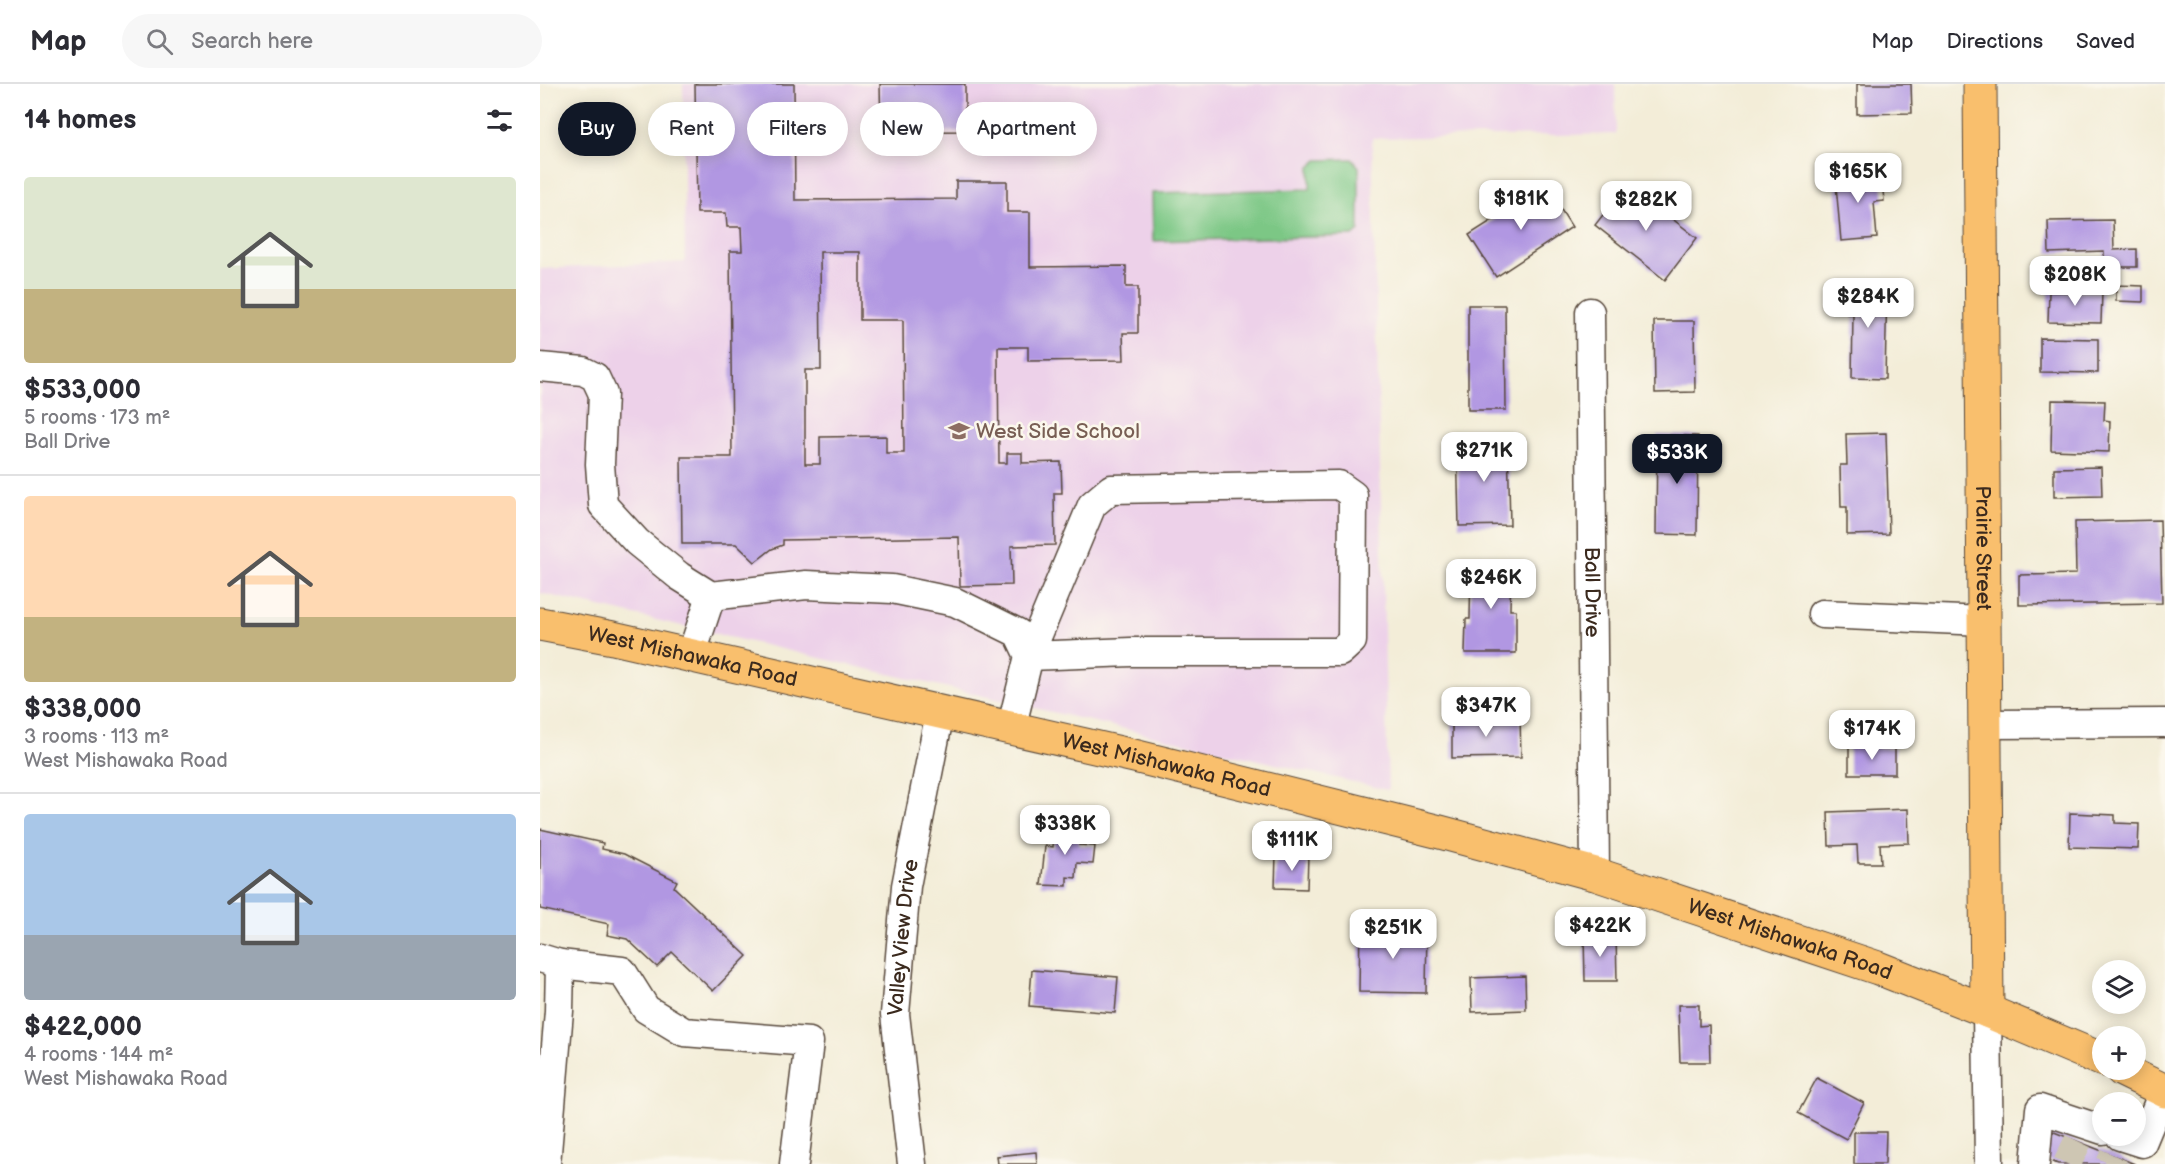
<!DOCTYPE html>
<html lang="en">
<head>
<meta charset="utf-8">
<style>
  body { margin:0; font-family:"Balsamiq Sans",sans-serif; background:#f7f7f7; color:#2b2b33; height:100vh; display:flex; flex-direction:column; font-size:22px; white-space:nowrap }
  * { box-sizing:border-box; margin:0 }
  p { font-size:20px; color:#7c7c81 }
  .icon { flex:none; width:33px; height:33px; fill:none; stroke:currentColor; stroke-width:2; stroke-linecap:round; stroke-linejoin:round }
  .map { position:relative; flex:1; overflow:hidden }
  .details { display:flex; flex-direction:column; background:#fff; width:540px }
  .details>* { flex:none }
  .banner { position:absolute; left:18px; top:18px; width:570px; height:54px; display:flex; gap:12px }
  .tools { position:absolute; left:1552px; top:876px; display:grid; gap:12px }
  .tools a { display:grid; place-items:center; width:54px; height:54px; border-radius:50%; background:#fff; box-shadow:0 3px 15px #0003; font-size:30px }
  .price { position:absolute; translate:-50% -51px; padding:0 14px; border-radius:12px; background:#fff; color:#222; font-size:20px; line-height:39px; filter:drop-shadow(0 2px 3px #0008) }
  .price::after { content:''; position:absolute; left:50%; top:36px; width:18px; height:14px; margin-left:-9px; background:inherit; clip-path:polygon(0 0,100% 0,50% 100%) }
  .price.on { background:#111827; color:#fff }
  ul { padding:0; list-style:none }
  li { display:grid; align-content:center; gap:12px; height:318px; padding:0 24px }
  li+li { border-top:2px solid #e1e1e2 }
  li span { display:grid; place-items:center; height:186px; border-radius:6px; color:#555 }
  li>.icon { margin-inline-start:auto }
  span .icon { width:108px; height:108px; fill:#fffc; stroke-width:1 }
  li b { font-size:26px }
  h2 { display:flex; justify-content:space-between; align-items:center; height:72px; padding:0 24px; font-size:26px }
  .tag { padding:0 21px; border-radius:27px; background:#fff; box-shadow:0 3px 15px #0003; font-size:21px; line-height:54px }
  .tag.on { background:#111827; color:#fff }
  header { display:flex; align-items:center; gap:36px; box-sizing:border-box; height:84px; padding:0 30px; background:#fff; border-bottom:2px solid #e1e1e2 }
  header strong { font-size:28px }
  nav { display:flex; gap:33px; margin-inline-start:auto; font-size:21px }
  .search { width:420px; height:54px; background:#f7f7f7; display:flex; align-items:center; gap:15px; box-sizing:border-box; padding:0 21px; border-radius:33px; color:#7c7c81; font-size:22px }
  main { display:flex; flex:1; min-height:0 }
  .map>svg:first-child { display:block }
  .built { fill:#edd1e9 }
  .green { fill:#7cc785; stroke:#5c7852; stroke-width:1.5 }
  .building { fill:#b197e2; fill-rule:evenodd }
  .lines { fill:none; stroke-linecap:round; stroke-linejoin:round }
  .minor-tunnel { stroke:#cec6b3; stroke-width:28; stroke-dasharray:28 14; stroke-linecap:butt }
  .minor-casing { stroke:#57473a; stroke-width:31 }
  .major-casing { stroke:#57473a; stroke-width:35 }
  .minor { stroke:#fff; stroke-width:28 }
  .major { stroke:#f9bf6d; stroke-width:33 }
  .labels { text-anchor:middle; stroke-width:5; stroke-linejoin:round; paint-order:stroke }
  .education-label { font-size:21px; fill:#785e54; stroke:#fbf7ec; text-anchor:start }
  .street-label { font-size:21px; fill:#3b2a1e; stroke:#fbf7ec }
</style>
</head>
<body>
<header>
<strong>Map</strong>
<div class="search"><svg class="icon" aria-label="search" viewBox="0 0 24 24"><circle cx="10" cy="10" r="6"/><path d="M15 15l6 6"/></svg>Search here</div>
<nav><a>Map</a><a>Directions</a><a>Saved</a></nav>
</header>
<main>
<section class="details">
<h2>14 homes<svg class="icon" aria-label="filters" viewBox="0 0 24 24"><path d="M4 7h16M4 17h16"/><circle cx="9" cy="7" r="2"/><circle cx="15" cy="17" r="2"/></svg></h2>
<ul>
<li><span style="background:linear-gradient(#dfe7d0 60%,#c2b280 0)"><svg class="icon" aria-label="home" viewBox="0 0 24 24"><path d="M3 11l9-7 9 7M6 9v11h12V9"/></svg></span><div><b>$533,000</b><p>5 rooms · 173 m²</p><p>Ball Drive</p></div></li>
<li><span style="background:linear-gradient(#ffd9b3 65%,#c2b280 0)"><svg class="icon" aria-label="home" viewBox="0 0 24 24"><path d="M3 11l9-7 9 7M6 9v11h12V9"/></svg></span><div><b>$338,000</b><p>3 rooms · 113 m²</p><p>West Mishawaka Road</p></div></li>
<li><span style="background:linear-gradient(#a9c7e8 65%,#9aa5b1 0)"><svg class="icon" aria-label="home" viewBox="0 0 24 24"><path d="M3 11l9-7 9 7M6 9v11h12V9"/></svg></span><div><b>$422,000</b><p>4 rooms · 144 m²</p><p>West Mishawaka Road</p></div></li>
</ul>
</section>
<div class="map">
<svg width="1625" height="1080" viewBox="0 0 1625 1080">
  <rect width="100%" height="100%" fill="#fbf7ec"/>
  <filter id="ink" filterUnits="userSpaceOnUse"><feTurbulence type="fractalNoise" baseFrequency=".0167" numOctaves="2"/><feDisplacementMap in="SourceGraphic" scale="12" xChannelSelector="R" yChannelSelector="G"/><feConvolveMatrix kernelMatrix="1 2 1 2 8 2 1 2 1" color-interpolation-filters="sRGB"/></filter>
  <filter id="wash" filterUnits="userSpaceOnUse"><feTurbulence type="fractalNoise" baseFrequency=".008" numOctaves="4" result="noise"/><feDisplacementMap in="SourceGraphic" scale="24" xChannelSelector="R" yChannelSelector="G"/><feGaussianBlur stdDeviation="1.35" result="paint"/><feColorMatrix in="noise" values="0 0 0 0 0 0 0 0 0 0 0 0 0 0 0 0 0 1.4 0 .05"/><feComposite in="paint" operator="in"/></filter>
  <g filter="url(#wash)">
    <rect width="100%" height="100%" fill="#f3edd8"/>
    <path class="built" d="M143 0H1075L1076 50 832 54 848 706 0 509V185L145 178Z"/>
    <path class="green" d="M812 75 819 83V147L813 152 613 157 612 109 770 105V83L778 76Z"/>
    <g id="blocks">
      <g class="building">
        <path d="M155 0H254L255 116 416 115V97H467V128H490V183L586 182V203H598V249H583L584 276 488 277V263H458L459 379H467V369H482V379L521 378 522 409H514L515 461 471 462 472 501 420 502 419 453 243 456V461L232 465 215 478 196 460H142L141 373H192L190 167H202L201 143H187L186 129H157ZM280 168H320V236H363L364 369H346V352L280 353V380H265V286H281Z"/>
        <path d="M340 0H425V47L341 48Z"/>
        <path d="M1317 0H1371L1372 29 1317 30Z"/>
        <path d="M1341 86 1344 117 1334 118 1337 154 1301 157 1295 90Z"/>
        <path d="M1087 100 1157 154 1125 196 1055 141Z"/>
        <path d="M1006 102 1032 143 956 193 929 151Z"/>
        <path d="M1573 136 1574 166 1597 165V183H1564V167L1509 169 1508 137Z"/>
        <path d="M1308 199 1347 200 1345 295 1312 294 1313 230H1307Z"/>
        <path d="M1576 201 1603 202V218L1576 217Z"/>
        <path d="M1509 208H1562L1561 239 1508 238Z"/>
        <path d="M928 221H965L966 326H928Z"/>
        <path d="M1114 237H1154L1155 308 1115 309Z"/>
        <path d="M1500 254 1558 255V289L1500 288Z"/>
        <path d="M1512 316 1565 317 1564 336 1570 337 1569 368 1511 366Z"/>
        <path d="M1346 349 1349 450 1307 451V423H1301L1300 381H1307L1306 350Z"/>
        <path d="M1117 351 1158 352 1157 451 1116 450Z"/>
        <path d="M968 356 970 441 919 442 917 357Z"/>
        <path d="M1561 383 1562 412 1514 413V384Z"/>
        <path d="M1620 436 1622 519 1479 521V491L1536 490 1535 438Z"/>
        <path d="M931 478 971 479 970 526H976V569H925L926 535H930Z"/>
        <path d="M980 633 981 673 912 674V634Z"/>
        <path d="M1309 663 1355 664V690H1309Z"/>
        <path d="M1368 725 1369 759 1340 760 1341 779H1318L1317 761 1289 762 1288 728Z"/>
        <path d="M1530 729 1575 731V739L1599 740 1598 765 1529 763Z"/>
        <path d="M515 740 540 742 539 761 555 762 553 780 537 779 536 794 527 793V802L501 801 505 762 513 763Z"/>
        <path d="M0 745 63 759 62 765 84 770 137 797 134 803 207 872 173 907 132 868 117 883 87 855 67 851 69 840 0 825Z"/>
        <path d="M736 770 768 771 767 805 735 804Z"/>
        <path d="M820 837 841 838 840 853H860V841H887L886 909 819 908Z"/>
        <path d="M1044 852H1076L1077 897H1045Z"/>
        <path d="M492 886 578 893 575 929 489 922Z"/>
        <path d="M985 892 986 926 932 928 931 894Z"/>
        <path d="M1138 921H1159V942L1169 941 1170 978H1140Z"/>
        <path d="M1277 994 1324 1019 1306 1055 1258 1029Z"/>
        <path d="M1509 1046 1595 1080H1518L1498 1072Z"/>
        <path d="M1314 1048H1346L1345 1080H1314Z"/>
        <path d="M496 1068 497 1080H458L457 1072Z"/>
      </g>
    </g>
  </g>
  <g filter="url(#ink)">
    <use href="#blocks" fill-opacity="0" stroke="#57473a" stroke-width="1.5"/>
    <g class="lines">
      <g class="minor-tunnel">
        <path d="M1527 1080 1538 1057"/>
        <path d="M1570 1080 1574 1071"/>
      </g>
      <defs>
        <g id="minor">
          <path id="s1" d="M1050 228 1055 790"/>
          <path d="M0 283 43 287 55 293 63 310 60 380 63 421 97 458 139 492 171 512"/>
          <path d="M799 401 813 411 812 557 800 568H591L489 572 552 421 571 405Z"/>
          <path d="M1282 530 1444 537"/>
          <path d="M151 572 171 512 266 501 352 505 415 518 478 549 489 572 471 645"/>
          <path d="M1444 640 1625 639"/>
          <path d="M0 874 20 880 82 887 106 925 144 948 269 958 254 1080"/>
          <path d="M1447 927 1449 1080"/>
          <path d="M1580 1052 1602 1059 1624 1006"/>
          <path d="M6 1080 19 927 20 880"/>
          <path id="s2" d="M372 1080 355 930 366 802 400 628"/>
          <path d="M1495 1080 1500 1025 1563 1046"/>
        </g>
        <g id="major">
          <path id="s3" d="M1440 0 1447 927"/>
          <path id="s4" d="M0 540 73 554 594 672 900 748 1055 790 1338 884 1447 927 1563 976"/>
          <path d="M1582 986 1625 1007"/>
        </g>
      </defs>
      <use href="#minor" class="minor-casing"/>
      <use href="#major" class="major-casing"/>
      <use href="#minor" class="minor"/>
      <use href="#major" class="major"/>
    </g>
  </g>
  <defs>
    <symbol id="school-bare" viewBox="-9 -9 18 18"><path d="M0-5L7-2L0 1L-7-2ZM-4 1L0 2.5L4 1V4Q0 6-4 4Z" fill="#8d6e63" stroke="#fbf7ec" stroke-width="2.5" paint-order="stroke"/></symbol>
  </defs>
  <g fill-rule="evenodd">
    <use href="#school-bare" x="404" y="332" width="30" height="30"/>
  </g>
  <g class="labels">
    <g class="education-label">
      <text x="436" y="354">West Side School</text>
    </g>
    <g class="street-label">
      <text dy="7" stroke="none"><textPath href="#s3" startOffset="464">Prairie Street</textPath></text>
      <text dy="7" stroke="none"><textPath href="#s1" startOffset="280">Ball Drive</textPath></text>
      <text dy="7" stroke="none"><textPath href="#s4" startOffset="156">West Mishawaka Road</textPath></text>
      <text dy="7" stroke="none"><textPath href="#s4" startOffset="642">West Mishawaka Road</textPath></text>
      <text dy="7" stroke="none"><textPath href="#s2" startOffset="228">Valley View Drive</textPath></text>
      <text dy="7" stroke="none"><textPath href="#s4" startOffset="1290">West Mishawaka Road</textPath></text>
    </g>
  </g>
</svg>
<div class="tools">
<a><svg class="icon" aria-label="layers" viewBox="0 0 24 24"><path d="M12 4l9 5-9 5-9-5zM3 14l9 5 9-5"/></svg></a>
<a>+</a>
<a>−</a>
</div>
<b class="price" style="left:1318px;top:120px">$165K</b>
<b class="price" style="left:981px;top:147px">$181K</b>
<b class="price" style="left:1106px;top:148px">$282K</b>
<b class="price" style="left:1535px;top:223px">$208K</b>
<b class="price" style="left:1328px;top:245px">$284K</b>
<b class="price" style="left:944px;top:399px">$271K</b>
<b class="price on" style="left:1137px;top:401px">$533K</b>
<b class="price" style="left:951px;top:526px">$246K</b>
<b class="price" style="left:946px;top:654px">$347K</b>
<b class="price" style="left:1332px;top:677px">$174K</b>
<b class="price" style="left:525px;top:772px">$338K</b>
<b class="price" style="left:752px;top:788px">$111K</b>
<b class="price" style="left:1060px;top:874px">$422K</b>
<b class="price" style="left:853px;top:876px">$251K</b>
<div class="banner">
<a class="tag on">Buy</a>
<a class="tag">Rent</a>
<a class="tag">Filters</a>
<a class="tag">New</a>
<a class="tag">Apartment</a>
</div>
</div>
</main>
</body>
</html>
